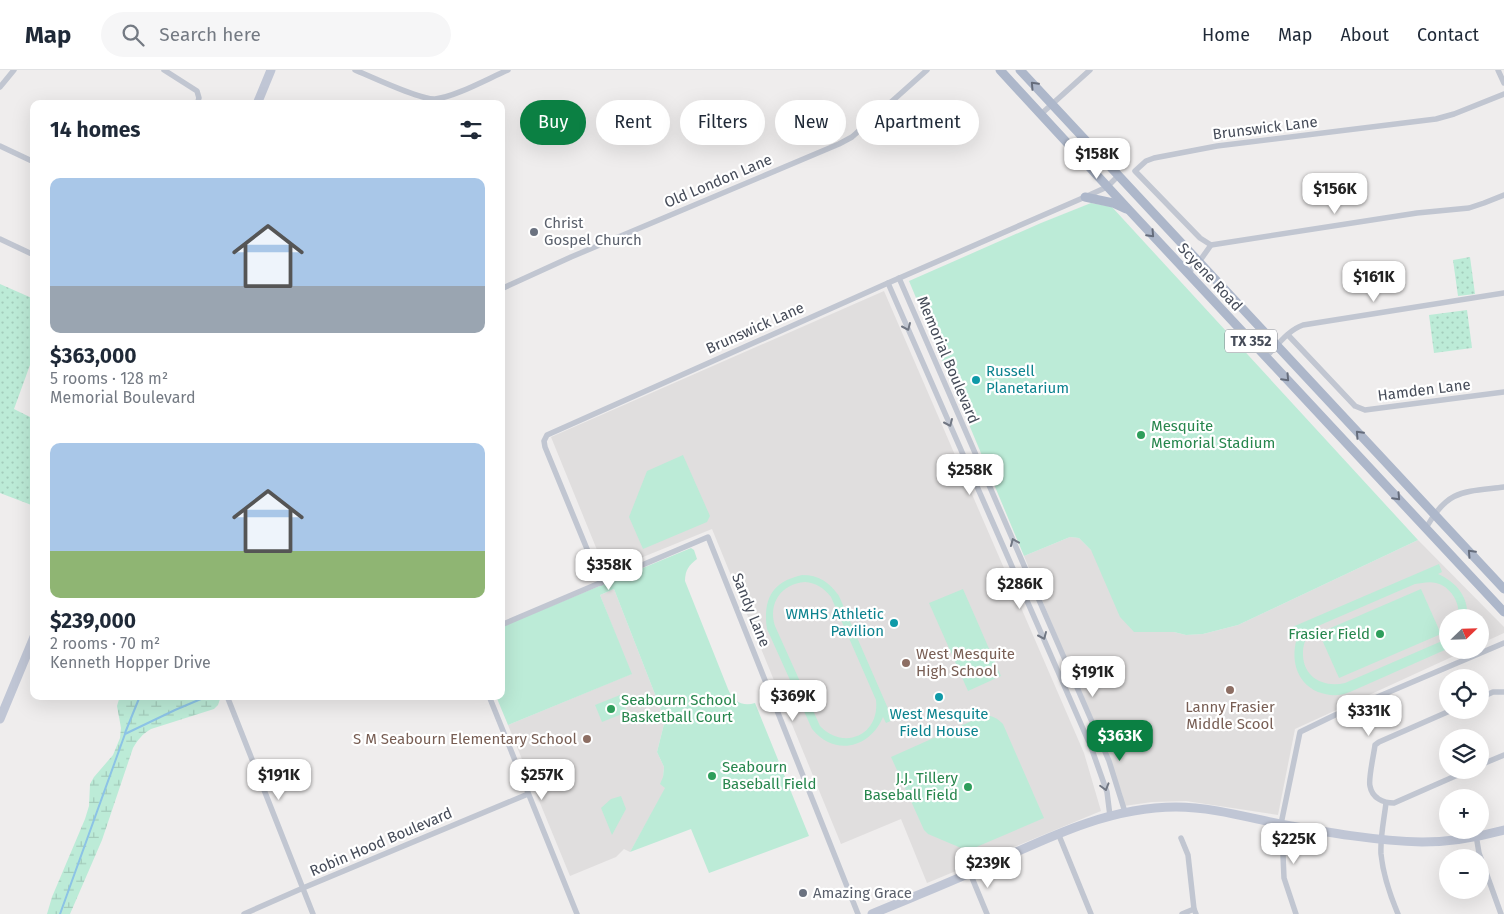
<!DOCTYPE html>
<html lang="en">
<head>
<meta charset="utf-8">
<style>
  body { margin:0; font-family:"Fira Sans",sans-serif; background:#f6f6f7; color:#1f2937; height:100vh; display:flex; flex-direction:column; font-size:19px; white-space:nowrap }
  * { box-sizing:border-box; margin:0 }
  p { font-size:16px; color:#747a83 }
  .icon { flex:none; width:28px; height:28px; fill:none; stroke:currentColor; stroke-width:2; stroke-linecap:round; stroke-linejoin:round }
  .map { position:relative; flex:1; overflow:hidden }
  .panel { position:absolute; left:30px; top:30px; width:475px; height:600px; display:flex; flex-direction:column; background:#fff; border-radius:10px; box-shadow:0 5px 20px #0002 }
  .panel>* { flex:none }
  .top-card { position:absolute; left:520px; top:30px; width:475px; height:45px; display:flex; gap:10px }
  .needle { width:32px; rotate:67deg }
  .fabs { position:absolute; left:1439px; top:539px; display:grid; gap:10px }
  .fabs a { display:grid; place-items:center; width:50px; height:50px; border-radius:50%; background:#fff; box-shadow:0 5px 20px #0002; font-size:25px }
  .price { position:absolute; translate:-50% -42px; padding:0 11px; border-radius:10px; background:#fff; color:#222; font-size:16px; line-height:32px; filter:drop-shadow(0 1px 2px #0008) }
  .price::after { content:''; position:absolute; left:50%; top:30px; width:15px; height:11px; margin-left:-8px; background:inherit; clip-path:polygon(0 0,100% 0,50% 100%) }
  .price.active { background:#0b8043; color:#fff }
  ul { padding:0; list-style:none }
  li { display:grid; align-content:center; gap:10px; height:265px; padding:0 20px }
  li span { display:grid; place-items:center; height:155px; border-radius:10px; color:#555 }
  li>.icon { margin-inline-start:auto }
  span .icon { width:90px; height:90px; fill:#fffc; stroke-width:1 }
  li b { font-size:21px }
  h2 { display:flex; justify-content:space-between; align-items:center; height:60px; padding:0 20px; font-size:21px }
  .chip { padding:0 18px; border-radius:22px; background:#fff; box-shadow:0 5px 20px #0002; font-size:18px; line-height:45px }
  .chip.active { background:#0b8043; color:#fff }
  header { display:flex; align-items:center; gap:30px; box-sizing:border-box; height:70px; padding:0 25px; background:#fff; border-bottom:1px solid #e0e1e3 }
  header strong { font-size:24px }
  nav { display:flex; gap:28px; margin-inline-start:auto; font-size:18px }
  .search { width:350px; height:45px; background:#f6f6f7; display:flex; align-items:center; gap:12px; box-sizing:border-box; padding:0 18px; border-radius:28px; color:#747a83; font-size:19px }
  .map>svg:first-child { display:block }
  .education { fill:#e0dede }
  .grass { fill:url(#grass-dots) }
  .wetland { fill:url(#wetland-marsh) }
  .park { fill:#bcebd7; fill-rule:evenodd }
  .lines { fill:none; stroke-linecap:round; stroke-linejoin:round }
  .stream { stroke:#8cc3e6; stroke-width:2 }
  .street { stroke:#c1c6d1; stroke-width:5.5 }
  .secondary { stroke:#c0c6d5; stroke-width:9 }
  .primary { stroke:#adb7ca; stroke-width:9 }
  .oneway { stroke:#656c7b }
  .oneway2 { stroke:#717783 }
  .worship-dot { fill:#6b7280; stroke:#fff; stroke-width:2 }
  .culture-dot { fill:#0f9aa8; stroke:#fff; stroke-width:2 }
  .leisure-dot { fill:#2e9e5b; stroke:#fff; stroke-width:2 }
  .education-dot { fill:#8d6e63; stroke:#fff; stroke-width:2 }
  .labels { text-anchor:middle; stroke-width:4.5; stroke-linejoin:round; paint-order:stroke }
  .shield { fill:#fff; stroke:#7e828b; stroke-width:1 }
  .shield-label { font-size:14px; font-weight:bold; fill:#464c59 }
  .street-label { font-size:15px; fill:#464c59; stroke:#fff }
  .worship-label { font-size:15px; fill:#5b616d; stroke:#fff; text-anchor:start }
  .culture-label { font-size:15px; fill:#0d838f; stroke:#fff; text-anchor:start }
  .leisure-label { font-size:15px; fill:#27864d; stroke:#fff; text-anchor:start }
  .education-label { font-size:15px; fill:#785e54; stroke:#fff; text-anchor:start }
</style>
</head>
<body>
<header>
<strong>Map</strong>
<div class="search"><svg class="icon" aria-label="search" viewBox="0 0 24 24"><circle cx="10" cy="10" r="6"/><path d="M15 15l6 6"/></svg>Search here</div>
<nav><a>Home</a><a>Map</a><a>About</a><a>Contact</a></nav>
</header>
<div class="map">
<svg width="1504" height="844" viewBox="0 0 1504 844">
  <defs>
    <pattern id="grass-dots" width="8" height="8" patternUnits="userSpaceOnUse" patternTransform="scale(1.25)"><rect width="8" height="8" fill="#bcebd7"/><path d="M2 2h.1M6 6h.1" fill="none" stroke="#a3cbbb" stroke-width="1.8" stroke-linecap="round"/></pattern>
    <pattern id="wetland-marsh" width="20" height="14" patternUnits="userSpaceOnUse" patternTransform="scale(1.25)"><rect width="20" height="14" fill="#bcebd7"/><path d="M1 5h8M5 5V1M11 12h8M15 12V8" fill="none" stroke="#a3cbbb"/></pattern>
  </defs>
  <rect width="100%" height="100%" fill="#efeded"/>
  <g class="education">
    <path d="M884 221 1084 683 1101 741 927 813 901 749 841 774 712 459 606 502 551 367Z"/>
    <path d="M1070 467 1079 468 1174 562 1186 565 1203 564 1238 555 1418 470 1504 557V563L1480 574V548H1448V580H1467L1295 659 1278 745 1186 731 1152 732 1124 736 1122 723 1024 486Z"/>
    <path d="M614 519 665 650 657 682 664 697 663 707 666 718 630 782 624 779 616 787 570 806 508 655 631 604 600 525Z"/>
  </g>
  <g class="grass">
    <path d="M1470 187 1475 224 1458 226 1453 190Z"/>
    <path d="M0 214 34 229V284L14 339 34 349V436L0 423Z"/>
    <path d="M1467 240 1472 278 1434 283 1429 245Z"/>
  </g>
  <path class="wetland" d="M120 626H221L218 635 214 639 151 659C142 664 138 670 133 678L102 770 70 844H47L52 827 85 749 89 736 90 714 94 707 113 685 120 668 121 658 117 636Z"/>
  <g class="park">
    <path d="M1091 133 1112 137 1418 470 1238 555 1203 564 1186 565 1174 562H1134L1120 547 1091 480 1079 468 1070 467 1024 486 909 211 1041 153Z"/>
    <path d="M683 385 710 446 707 452 643 479 629 447 647 401Z"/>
    <path d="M691 478 694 480 697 489C689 495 685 500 685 511L728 619C733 631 742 637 755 633L809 766 709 803 691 759 630 782 665 718 660 714 663 707 664 697 657 682 665 650 614 519 600 525 632 604 508 655 496 626H501V557Z"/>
    <path d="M1439 494 1442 502 1438 504C1456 512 1469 527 1467 547H1458C1461 533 1450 516 1436 513 1429 511 1422 513 1415 514L1318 556C1315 559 1312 561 1309 564 1305 569 1303 576 1303 582 1302 607 1323 618 1345 613L1442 571 1447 567V579L1350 622C1346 623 1342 625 1338 625 1331 626 1325 624 1318 622 1295 612 1290 587 1298 565L1293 567 1290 558Z"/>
    <path d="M802 505C819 505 829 512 839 526L893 650 886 653 883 647C870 678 835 687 812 659L767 559C763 530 771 512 802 505ZM805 512C816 513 824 518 831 527L876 630C880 665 844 681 820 656L775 556C768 533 781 514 805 512Z"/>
    <path d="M963 519 1001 606 968 621 929 533Z"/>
    <path d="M1421 519 1441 564 1339 608 1319 563Z"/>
    <path d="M620 625 627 642 602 652 595 635Z"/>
    <path d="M985 645C993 646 997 648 1003 654L1044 748 974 778H961L928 764 924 760 891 687Z"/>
    <path d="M621 726 626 739 612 765 601 738 611 729Z"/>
  </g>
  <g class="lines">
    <g class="stream">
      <path d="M125 663 140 626"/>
      <path d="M60 844 125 664 175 640 208 626"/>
    </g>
    <g class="street">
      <path d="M164 0 197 21 199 28 197 34"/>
      <path d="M355 0C372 7 420 30 435 29 455 27 489 8 508 0"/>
      <path d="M1498 0 1504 13"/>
      <path d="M0 17 14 0"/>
      <path d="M1040 45 1090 0"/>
      <path d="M0 76 34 92"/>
      <path d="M0 169 34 185"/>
      <path d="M1211 175 1200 168 1135 101 1146 91 1154 88 1217 76 1436 49 1454 44 1504 24"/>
      <path d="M1188 203 1199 192 1211 175 1417 143 1469 138 1484 133 1504 125"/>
      <path d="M899 208 1109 691 1125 742"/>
      <path d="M888 213 1091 677 1107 722 1110 746"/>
      <path d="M501 219 571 187 839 74 852 67 927 0"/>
      <path d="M1288 265 1355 336 1365 340 1504 322"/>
      <path d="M1266 287C1277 276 1288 260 1303 255L1504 223"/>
      <path d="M1426 458C1448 419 1463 422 1504 417"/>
      <path d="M601 513 545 377 544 371 547 365 888 213 1085 127 1107 117 1118 106"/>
      <path d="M501 555 708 467 858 844"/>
      <path d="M227 626 313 844"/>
      <path d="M489 626 577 844"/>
      <path d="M1480 628 1493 622H1504"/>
      <path d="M1452 640 1379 672 1375 675C1374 684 1368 709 1370 716 1372 728 1383 733 1394 733L1469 700"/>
      <path d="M1480 695 1504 685"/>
      <path d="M1386 733C1384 750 1380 767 1381 784 1383 804 1390 825 1398 844"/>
      <path d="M1058 763 1091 844"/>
      <path d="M1476 765 1479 783 1501 844"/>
      <path d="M1181 768 1188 785 1194 839 1196 844"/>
      <path d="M970 803 987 844"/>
      <path d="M244 844 303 818 528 724"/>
      <path d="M1182 844 1194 839"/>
      <path d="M1296 844 1284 808 1283 785 1285 762 1281 754 1300 662 1335 645 1504 573"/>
    </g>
    <g class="secondary">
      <path d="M257 34 271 0"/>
      <path d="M0 649 34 567"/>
      <path d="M872 844C905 830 939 817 972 802 1038 773 1103 737 1176 737 1211 737 1246 747 1280 754 1325 762 1377 771 1422 772 1449 772 1478 767 1504 760"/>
    </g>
    <g class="primary">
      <path d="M1000 0 1129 140 1504 542"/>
      <path d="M1020 0 1504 519"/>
      <path d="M1085 127 1113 133 1126 139"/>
    </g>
  </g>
  <defs><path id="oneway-chevron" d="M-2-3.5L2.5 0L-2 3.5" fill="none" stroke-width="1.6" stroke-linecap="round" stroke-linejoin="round" transform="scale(1.25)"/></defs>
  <g class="oneway">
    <use href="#oneway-chevron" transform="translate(1034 15) rotate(-133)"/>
    <use href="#oneway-chevron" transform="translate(1151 164) rotate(47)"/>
    <use href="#oneway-chevron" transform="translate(1286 308) rotate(47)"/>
    <use href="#oneway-chevron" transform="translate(1359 364) rotate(-133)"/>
    <use href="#oneway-chevron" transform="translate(1397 427) rotate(47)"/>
    <use href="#oneway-chevron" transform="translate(1471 483) rotate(-133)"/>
  </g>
  <g class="oneway2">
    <use href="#oneway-chevron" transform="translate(907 257) rotate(66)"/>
    <use href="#oneway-chevron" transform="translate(949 353) rotate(66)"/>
    <use href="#oneway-chevron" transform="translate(1014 472) rotate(-113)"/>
    <use href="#oneway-chevron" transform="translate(1043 566) rotate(66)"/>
    <use href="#oneway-chevron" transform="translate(1105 717) rotate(74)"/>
  </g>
  <g class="worship-dot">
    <circle cx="534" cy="162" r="5"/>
    <circle cx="803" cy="823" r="5"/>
  </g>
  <g class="culture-dot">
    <circle cx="976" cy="310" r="5"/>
    <circle cx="894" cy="553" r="5"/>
    <circle cx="939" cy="627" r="5"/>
  </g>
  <g class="leisure-dot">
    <circle cx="1141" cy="365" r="5"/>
    <circle cx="1380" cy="564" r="5"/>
    <circle cx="611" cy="639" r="5"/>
    <circle cx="712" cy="706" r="5"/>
    <circle cx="968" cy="717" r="5"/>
  </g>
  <g class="education-dot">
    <circle cx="906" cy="593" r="5"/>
    <circle cx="1230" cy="620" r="5"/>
    <circle cx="587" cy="669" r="5"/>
  </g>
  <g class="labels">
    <rect class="shield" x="1225" y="259.5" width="52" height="23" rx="4"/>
    <g class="shield-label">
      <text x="1251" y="276">TX 352</text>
    </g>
    <g class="street-label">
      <text transform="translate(1265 58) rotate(-7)" y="5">Brunswick Lane</text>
      <text transform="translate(718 111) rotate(-23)" y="5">Old London Lane</text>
      <text transform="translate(1210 207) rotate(47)" y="5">Scyene Road</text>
      <text transform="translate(755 258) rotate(-24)" y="5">Brunswick Lane</text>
      <text transform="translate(948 290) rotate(67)" y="5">Memorial Boulevard</text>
      <text transform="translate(1424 320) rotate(-7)" y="5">Hamden Lane</text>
      <text transform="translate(751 540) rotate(68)" y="5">Sandy Lane</text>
      <text transform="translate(381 772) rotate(-23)" y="5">Robin Hood Boulevard</text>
    </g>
    <g class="worship-label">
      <text x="544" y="158">Christ<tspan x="544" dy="17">Gospel Church</tspan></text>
      <text x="813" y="828">Amazing Grace</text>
    </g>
    <g class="culture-label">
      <text x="986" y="306">Russell<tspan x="986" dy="17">Planetarium</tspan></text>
      <text x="884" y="549" text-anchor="end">WMHS Athletic<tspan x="884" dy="17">Pavilion</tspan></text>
      <text x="939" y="649" text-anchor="middle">West Mesquite<tspan x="939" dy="17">Field House</tspan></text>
    </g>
    <g class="leisure-label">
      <text x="1151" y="361">Mesquite<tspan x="1151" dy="17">Memorial Stadium</tspan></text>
      <text x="1370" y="569" text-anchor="end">Frasier Field</text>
      <text x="621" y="635">Seabourn School<tspan x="621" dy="17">Basketball Court</tspan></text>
      <text x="722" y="702">Seabourn<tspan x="722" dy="17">Baseball Field</tspan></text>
      <text x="958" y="713" text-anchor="end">J.J. Tillery<tspan x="958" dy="17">Baseball Field</tspan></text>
    </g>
    <g class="education-label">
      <text x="916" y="589">West Mesquite<tspan x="916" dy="17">High School</tspan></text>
      <text x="1230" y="642" text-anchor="middle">Lanny Frasier<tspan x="1230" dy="17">Middle Scool</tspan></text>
      <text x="577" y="674" text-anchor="end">S M Seabourn Elementary School</text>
    </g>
  </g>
</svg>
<div class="fabs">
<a><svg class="needle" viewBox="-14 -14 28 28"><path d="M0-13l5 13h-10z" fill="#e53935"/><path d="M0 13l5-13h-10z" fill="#747a83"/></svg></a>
<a><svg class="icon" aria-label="locate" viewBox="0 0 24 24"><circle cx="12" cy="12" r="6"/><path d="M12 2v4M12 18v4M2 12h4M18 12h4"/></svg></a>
<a><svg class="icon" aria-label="layers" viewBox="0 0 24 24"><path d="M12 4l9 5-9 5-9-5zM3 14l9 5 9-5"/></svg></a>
<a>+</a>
<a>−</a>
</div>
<b class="price" style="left:1097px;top:110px">$158K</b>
<b class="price" style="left:1335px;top:145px">$156K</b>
<b class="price" style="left:1374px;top:233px">$161K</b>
<b class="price" style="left:970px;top:426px">$258K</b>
<b class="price" style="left:609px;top:521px">$358K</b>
<b class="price" style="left:1020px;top:540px">$286K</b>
<b class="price" style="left:1093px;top:628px">$191K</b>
<b class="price" style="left:793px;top:652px">$369K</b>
<b class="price" style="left:1369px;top:667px">$331K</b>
<b class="price active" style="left:1120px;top:692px">$363K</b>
<b class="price" style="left:279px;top:731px">$191K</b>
<b class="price" style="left:542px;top:731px">$257K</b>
<b class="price" style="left:1294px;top:795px">$225K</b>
<b class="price" style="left:988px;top:819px">$239K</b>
<div class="top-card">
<a class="chip active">Buy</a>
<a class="chip">Rent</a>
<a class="chip">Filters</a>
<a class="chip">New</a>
<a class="chip">Apartment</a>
</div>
<section class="panel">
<h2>14 homes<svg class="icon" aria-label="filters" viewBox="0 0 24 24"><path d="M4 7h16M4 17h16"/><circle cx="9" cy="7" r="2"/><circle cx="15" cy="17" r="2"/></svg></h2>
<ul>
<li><span style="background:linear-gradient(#a9c7e8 70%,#9aa5b1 0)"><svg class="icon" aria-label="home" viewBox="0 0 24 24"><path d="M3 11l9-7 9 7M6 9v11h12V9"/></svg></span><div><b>$363,000</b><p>5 rooms · 128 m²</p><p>Memorial Boulevard</p></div></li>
<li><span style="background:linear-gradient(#a9c7e8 70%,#8fb573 0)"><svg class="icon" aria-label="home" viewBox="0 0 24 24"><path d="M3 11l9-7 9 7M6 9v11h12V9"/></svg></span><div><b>$239,000</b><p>2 rooms · 70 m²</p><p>Kenneth Hopper Drive</p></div></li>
</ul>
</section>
</div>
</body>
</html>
